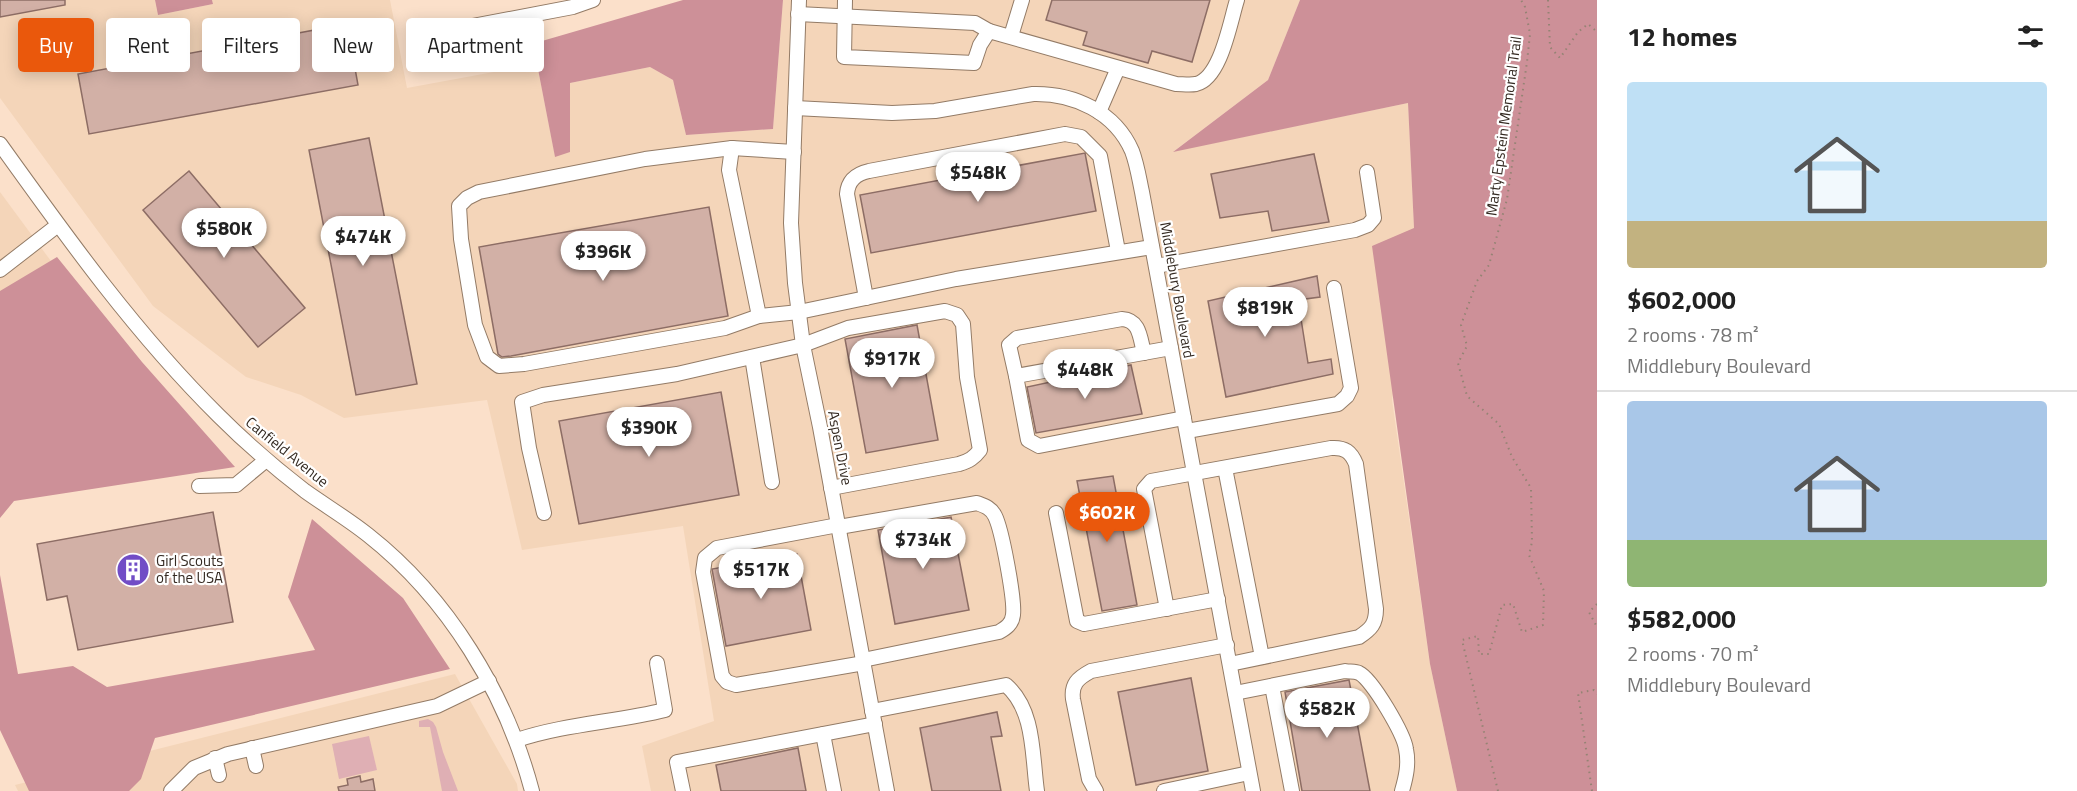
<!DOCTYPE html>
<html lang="en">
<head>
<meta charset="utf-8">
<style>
  body { margin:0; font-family:"Titillium Web",sans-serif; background:#f2f2f2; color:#222; height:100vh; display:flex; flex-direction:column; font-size:22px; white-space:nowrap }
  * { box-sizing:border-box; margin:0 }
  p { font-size:20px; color:#767676 }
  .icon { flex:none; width:33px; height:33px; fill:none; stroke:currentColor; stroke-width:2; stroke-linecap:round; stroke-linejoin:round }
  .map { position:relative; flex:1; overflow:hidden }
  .sheet { display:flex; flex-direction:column; background:#fff; width:480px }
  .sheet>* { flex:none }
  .banner { position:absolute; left:18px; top:18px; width:570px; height:54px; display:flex; gap:12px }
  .price { position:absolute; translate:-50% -51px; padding:0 14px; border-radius:21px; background:#fff; color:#222; font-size:20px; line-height:39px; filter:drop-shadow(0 2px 3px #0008) }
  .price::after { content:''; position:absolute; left:50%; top:36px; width:18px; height:14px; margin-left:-9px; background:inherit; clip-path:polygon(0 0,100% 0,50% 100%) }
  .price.on { background:#ea580c; color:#fff }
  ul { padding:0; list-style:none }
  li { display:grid; align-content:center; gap:12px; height:318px; padding:0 30px }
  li+li { border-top:2px solid #e0e0e0 }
  li span { display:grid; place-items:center; height:186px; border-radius:6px; color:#555 }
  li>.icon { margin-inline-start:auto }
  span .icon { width:108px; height:108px; fill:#fffc; stroke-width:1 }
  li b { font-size:26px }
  h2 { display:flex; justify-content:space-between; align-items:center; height:72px; padding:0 30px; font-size:26px }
  .pill { padding:0 21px; border-radius:6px; background:#fff; box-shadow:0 3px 15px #0003; font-size:21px; line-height:54px }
  .pill.on { background:#ea580c; color:#fff }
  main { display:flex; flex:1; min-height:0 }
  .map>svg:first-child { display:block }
  .built { fill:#f4d5b9 }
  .green { fill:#dfafb4 }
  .forest { fill:#cd9098 }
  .building { fill:#d2b0a6; stroke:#8d6d65; stroke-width:1.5 }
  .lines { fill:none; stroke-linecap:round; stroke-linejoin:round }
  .minor-casing { stroke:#937b66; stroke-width:16 }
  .path { stroke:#958374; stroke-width:2; stroke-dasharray:1.5 4.5; stroke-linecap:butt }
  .minor { stroke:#fff; stroke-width:14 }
  .labels { text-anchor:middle; stroke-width:4.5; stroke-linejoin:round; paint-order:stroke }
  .street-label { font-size:15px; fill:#342a22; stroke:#fff }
  .poi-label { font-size:15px; fill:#342a22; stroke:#fff; text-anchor:start }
</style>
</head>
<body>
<main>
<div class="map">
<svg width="1597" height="791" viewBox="0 0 1597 791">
  <rect width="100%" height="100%" fill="#fbe0ca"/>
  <g class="built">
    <path d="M0 0H155L158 15 213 4 212 0H390L407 88 537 64 555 156 570 151V83L650 67 673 80 686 135 773 129 783 0H1300L1268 80 1174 151 1408 103 1414 228 1392 400 1430 664 1457 791H651L642 746 714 721 683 526 522 550 487 400 344 418 301 395 246 377 153 306 0 98Z"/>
    <path d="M0 192 59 272 0 309Z"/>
    <path d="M455 674 517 784 518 791H18L15 785Z"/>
  </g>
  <g class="green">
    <path d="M428 719 433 722 436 727 443 752 458 791H442L430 727H419V721Z"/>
    <path d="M369 736 377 770 339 779 332 744Z"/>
  </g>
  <g class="forest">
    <path d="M155 0H212L213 4 158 15Z"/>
    <path d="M683 0H783L773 129 686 135 673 80 650 67 570 83V152L555 157 537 64 542 41Z"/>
    <path d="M1300 0H1597V791H1457L1430 664 1372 246 1414 228 1408 103 1173 152 1268 80Z"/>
    <path d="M57 257 142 362 235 467 14 501 0 518V291Z"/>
    <path d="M312 519 403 598 450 669 155 738 141 779 129 791H29L0 730V575L18 674 73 666 107 687 315 650 288 597Z"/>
  </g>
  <g class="building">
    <path d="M0 0H65V5L0 17Z"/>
    <path d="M1052 0H1210L1192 62 1152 51 1148 63 1083 45 1087 32 1046 20Z"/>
    <path d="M347 24 358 85 89 134 78 74Z"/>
    <path d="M369 138 417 384 356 395 309 150Z"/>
    <path d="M1085 153 1096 211 871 253 860 195Z"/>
    <path d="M1314 154 1329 222 1272 231 1268 211 1220 218 1211 174Z"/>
    <path d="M189 171 305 308 258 347 143 210Z"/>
    <path d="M709 207 728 316 511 356 502 357 498 354 479 247Z"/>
    <path d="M1317 276 1320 297 1298 300 1308 363 1331 359 1333 374 1226 397 1208 301Z"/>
    <path d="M917 325 938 440 866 453 845 339Z"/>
    <path d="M1131 365 1142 414 1036 433 1027 387Z"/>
    <path d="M721 392 739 495 579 524 559 421Z"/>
    <path d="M1113 476 1137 605 1102 611 1077 481Z"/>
    <path d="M213 512 233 622 78 650 67 596 47 600 37 544Z"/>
    <path d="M951 517 969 610 895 624 878 530Z"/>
    <path d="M797 554 811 630 726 646 712 569Z"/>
    <path d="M1191 678 1208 771 1136 785 1118 692Z"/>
    <path d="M1349 680 1370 791H1302L1285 692Z"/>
    <path d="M997 712 1002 736 991 737 1001 791H932L920 728Z"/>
    <path d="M798 748 806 791H721L716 765Z"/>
    <path d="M360 776 361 782 373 779 375 791H339L338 787 348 785 347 779Z"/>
  </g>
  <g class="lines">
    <defs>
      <g id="minor">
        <path d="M799 0 791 223 795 283 803 345 820 427 887 791"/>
        <path d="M845 0 844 57 974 63 980 45 989 31 1176 84C1182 84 1190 85 1196 84 1221 78 1230 22 1237 0"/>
        <path d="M798 14 975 23 989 31"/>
        <path d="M420 36 573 7 593 0"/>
        <path d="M1011 36 1022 0"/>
        <path d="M795 108 892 113 935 111 1033 94C1074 93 1115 112 1132 151 1137 164 1139 178 1142 192L1253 791"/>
        <path d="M1099 112 1118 68"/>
        <path d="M0 144C68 239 136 334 219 416 246 443 275 468 305 491 326 506 348 519 368 535 448 598 506 693 532 791"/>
        <path d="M732 148 729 170 759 316 799 312 956 279 1152 247"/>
        <path d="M1156 266 1355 230 1368 225 1374 218 1367 172"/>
        <path d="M0 270 58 225"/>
        <path d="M866 298 847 194C848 180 856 174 869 171L1065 134 1081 137 1100 156 1118 251"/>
        <path d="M759 316 725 328 524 364 499 366 487 357 475 325 461 239 459 206 467 198 479 192 645 159 732 148 794 152"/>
        <path d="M1171 348 1016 376 1028 440 1039 446 1184 418"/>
        <path d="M752 357 772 482"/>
        <path d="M1016 376 1009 345 1017 338 1122 319C1140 320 1140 338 1144 353"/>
        <path d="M1187 431 1338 404 1347 396 1351 388 1334 288"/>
        <path d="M1225 468 1262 657"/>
        <path d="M199 486 236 485 266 460"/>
        <path d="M544 513 529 448 522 402 543 395 677 374 803 345 848 328 945 311 957 315 963 324 967 377 980 450C974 458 969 461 959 464L831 488"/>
        <path d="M1056 513 1077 621 1084 624 1218 599"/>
        <path d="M838 525 717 548 705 558 703 572 722 676 727 682 736 685 864 663"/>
        <path d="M839 527 977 503C985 506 991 508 995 516 1002 530 1015 600 1013 615 1012 624 1006 628 999 632L863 660"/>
        <path d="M1167 609 1144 489 1151 481 1331 448C1345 447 1351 452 1356 464L1376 609C1376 624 1371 629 1359 637L1230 664"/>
        <path d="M1272 686 1292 791"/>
        <path d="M1235 693 1345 671C1349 672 1355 671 1359 673 1372 679 1404 734 1406 749 1409 764 1406 777 1402 791"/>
        <path d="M872 711 1006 685C1035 710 1032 756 1037 791"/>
        <path d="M823 734 834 791"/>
        <path d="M517 740C565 724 616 722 665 710L657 663"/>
        <path d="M252 748 256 766"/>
        <path d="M215 758 219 775"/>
        <path d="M171 791 194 768 228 754 437 706 489 681"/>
        <path d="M683 791 677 762 875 724"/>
        <path d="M1096 791 1089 779 1073 699C1071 684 1078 678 1091 671L1227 645"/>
        <path d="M1164 791 1249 773"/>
      </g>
    </defs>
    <use href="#minor" class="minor-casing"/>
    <g class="path">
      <path d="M1548 0 1550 47 1560 58 1578 32 1588 24 1597 32"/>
      <path d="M1597 604 1589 612 1597 627"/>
      <path d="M1498 791 1462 640 1478 636 1479 654H1489L1502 605 1513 604 1522 632 1543 625 1544 591 1529 555 1532 542 1531 488 1512 457 1499 424 1467 396 1458 363 1467 346 1461 325 1477 281 1489 265 1507 199 1527 62 1530 34 1525 7 1521 0"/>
      <path d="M1592 791 1578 693 1594 690 1597 694"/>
    </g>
    <use href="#minor" class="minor"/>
  </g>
  <defs>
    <symbol id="building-disc" viewBox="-11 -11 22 22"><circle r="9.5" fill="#714dc6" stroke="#fff"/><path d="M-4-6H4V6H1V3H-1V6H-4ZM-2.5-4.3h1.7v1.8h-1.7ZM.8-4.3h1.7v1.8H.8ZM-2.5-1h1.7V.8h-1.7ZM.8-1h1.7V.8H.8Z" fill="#fff"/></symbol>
  </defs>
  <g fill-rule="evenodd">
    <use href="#building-disc" x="114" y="551" width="38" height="38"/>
  </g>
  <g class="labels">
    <g class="street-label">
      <text transform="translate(1504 126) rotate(-82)" y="5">Marty Epstein Memorial Trail</text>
      <text transform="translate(1177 290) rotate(80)" y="5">Middlebury Boulevard</text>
      <text transform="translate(840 448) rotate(79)" y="5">Aspen Drive</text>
      <text transform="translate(287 452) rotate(39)" y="5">Canfield Avenue</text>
    </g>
    <g class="poi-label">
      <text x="156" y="566">Girl Scouts<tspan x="156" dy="17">of the USA</tspan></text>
    </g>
  </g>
</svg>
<b class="price" style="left:978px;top:203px">$548K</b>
<b class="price" style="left:224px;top:259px">$580K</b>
<b class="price" style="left:363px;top:267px">$474K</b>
<b class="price" style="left:603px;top:282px">$396K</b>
<b class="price" style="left:1265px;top:338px">$819K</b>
<b class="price" style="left:892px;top:389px">$917K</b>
<b class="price" style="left:1085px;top:400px">$448K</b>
<b class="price" style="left:649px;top:458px">$390K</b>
<b class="price on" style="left:1107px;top:543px">$602K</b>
<b class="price" style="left:923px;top:570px">$734K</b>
<b class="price" style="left:761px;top:600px">$517K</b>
<b class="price" style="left:1327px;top:739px">$582K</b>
<div class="banner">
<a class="pill on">Buy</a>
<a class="pill">Rent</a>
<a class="pill">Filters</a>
<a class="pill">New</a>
<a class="pill">Apartment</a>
</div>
</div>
<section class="sheet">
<h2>12 homes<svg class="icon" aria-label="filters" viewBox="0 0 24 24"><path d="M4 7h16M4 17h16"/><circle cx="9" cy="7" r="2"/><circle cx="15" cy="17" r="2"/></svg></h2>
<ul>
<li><span style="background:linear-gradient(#bfe0f5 75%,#c2b280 0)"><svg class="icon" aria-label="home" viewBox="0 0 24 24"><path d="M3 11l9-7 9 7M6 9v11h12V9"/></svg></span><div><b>$602,000</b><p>2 rooms · 78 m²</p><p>Middlebury Boulevard</p></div></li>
<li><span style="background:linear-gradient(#a9c7e8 75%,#8fb573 0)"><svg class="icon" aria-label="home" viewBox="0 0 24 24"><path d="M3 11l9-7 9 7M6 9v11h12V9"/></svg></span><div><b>$582,000</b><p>2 rooms · 70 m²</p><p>Middlebury Boulevard</p></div></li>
</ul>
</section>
</main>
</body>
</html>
